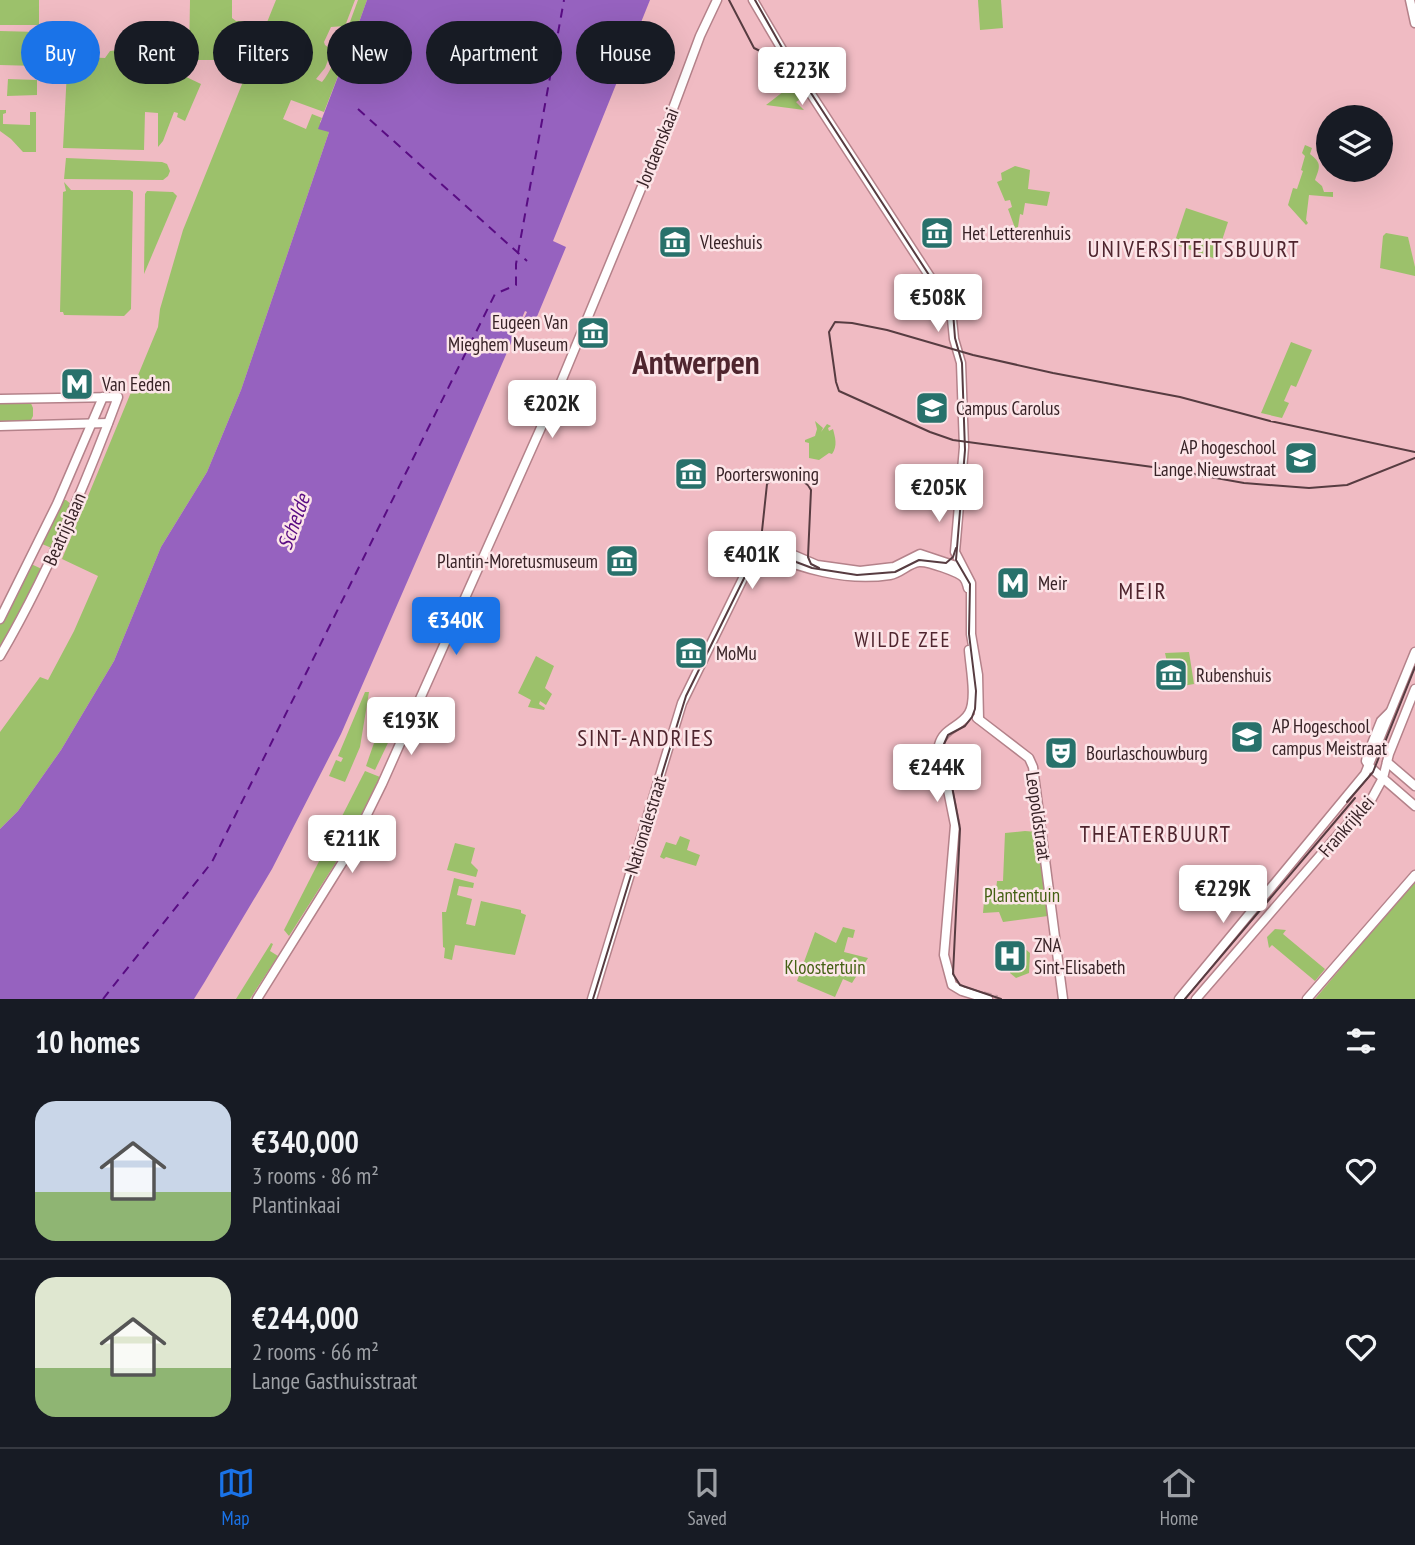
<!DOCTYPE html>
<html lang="en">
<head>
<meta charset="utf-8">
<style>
  body { margin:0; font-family:"PT Sans Narrow",sans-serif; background:#20242c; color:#f1f3f6; height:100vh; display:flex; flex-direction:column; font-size:26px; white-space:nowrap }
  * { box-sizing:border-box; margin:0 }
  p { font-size:23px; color:#9ea1a6 }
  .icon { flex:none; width:38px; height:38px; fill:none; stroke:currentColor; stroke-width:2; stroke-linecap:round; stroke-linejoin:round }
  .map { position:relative; height:999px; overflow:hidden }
  .panel { display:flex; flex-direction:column; background:#171b24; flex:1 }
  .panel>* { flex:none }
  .top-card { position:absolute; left:21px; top:21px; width:700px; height:63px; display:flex; gap:14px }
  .fabs { position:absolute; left:1316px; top:105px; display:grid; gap:14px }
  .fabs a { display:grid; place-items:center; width:77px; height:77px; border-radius:50%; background:#171b24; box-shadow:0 7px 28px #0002; font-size:35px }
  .price { position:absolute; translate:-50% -60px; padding:0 16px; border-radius:7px; background:#fff; color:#222; font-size:23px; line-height:46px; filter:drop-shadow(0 2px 4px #0008) }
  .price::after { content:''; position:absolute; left:50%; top:42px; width:21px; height:16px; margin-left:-10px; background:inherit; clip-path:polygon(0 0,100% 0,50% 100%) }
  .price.on { background:#1a73e8; color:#fff }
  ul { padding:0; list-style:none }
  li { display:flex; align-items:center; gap:21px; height:175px; padding:0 35px }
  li+li { border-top:2px solid #363941 }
  li span { display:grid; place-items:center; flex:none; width:196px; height:140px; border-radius:21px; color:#555 }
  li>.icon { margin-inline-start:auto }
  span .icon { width:84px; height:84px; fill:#fffc; stroke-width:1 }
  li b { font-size:30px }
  h2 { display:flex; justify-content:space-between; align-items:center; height:84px; padding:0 35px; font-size:30px }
  .chip { padding:0 24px; border-radius:32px; background:#171b24; box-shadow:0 7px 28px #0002; font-size:24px; line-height:63px }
  .chip.on { background:#1a73e8; color:#fff }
  .tab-bar { display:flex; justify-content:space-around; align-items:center; height:98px; border-top:2px solid #363941; background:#171b24; font-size:19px; color:#9ea1a6 }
  .tab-bar a { display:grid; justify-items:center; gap:4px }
  .tab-bar .on { color:#1a73e8 }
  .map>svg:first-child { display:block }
  .green { fill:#9cc16b }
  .water { fill:#9662bf }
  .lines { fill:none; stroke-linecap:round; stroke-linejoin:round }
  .ferry { stroke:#590c83; stroke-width:2; stroke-dasharray:9 7; stroke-linecap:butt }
  .secondary-tunnel { stroke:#cb9da4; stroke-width:8; stroke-dasharray:8 4; stroke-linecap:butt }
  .secondary-casing { stroke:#b4828a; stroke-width:11 }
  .secondary { stroke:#fff; stroke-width:8 }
  .tram { stroke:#573c41; stroke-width:2 }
  .labels { text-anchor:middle; stroke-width:5; stroke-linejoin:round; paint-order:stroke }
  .street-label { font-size:19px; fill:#382327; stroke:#fce5e8 }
  .poi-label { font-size:19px; fill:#382327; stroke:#fce5e8; text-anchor:start }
  .park-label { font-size:19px; fill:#446014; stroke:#fce5e8 }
  .water-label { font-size:21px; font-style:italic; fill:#590c83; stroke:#fce5e8 }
  .neighbourhood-label { font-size:21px; letter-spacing:2px; fill:#4f252e; stroke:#fce5e8 }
  .quarter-label { font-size:23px; letter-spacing:2px; fill:#4f252e; stroke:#fce5e8 }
  .town-label { font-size:33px; font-weight:bold; fill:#4f252e; stroke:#fce5e8 }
</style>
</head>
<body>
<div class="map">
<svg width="1415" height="999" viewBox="0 0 1415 999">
  <rect width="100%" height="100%" fill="#f0bbc3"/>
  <g class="green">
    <rect x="0" y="0" width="39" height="25"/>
    <path d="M190 0H232V18L236 21H244L228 60H189Z"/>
    <path d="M276 0H355L345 26 331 27 324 42 325 45 332 50 325 68 316 79 322 82C330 72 335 61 337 48L329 43C334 34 337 31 347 30L358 0H367L352 42 340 38 334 40 344 47 347 53 324 112 291 100 283 119 306 129 312 114 322 118 320 122 329 132 241 390 207 472 161 547 114 661 61 750 18 811 0 829V732L40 677 48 680 74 631 98 576 62 559 158 327 160 309 183 230Z"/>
    <path d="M978 0H1001L1003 28 980 30Z"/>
    <path d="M0 31 38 32 37 66 0 65Z"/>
    <path d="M143 48 150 49 180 74 201 84 185 121 177 117 178 113 174 112 163 141 158 147V113L145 112 144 150 63 148 68 51H84L83 57 105 58 110 51 127 49 128 54 143 52Z"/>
    <path d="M795 78 806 95 796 102 804 110 766 105 788 88Z"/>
    <path d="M8 79 37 80V95L7 96Z"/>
    <path d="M0 110H6V113L3 114V124L30 125V112H36V152H23L11 139 0 131Z"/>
    <path d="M1305 145 1312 148 1310 154C1322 163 1320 167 1315 180L1322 186 1324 192H1333V197L1309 195 1306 220 1308 223 1306 225 1288 205 1293 188 1297 189 1303 171 1301 170 1305 156 1302 153Z"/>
    <path d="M66 158 162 162 167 164 170 171 168 176 163 180 64 179Z"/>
    <path d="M1015 166 1030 170 1028 189 1050 192 1047 206 1025 203 1023 215 1020 214 1018 227 1015 228 1008 209 1012 207 1010 200 1005 201 997 182 1002 180 1001 173Z"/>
    <path d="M64 182 71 190H130L133 192 131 309 124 316 64 315 63 312H60L63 192 66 191Z"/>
    <path d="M147 191 173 192 177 196 144 274 145 194Z"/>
    <path d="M1186 208 1228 222 1216 259 1174 244Z"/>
    <path d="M1386 233 1408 237 1415 267V276L1380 268 1383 236Z"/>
    <path d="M1291 342 1312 350 1296 387 1291 385 1284 401 1289 403 1282 418 1261 413Z"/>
    <path d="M30 401 33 408V416L30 422 0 423V402Z"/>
    <path d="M815 421 823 428 821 432 827 424 831 426 828 428 829 431 833 429C835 437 838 446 832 454L829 453 819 460 809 458V443L805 442V440L815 436 817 429Z"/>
    <path d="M62 500H66L72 505 54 549 42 544Z"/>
    <path d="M31 564 44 570 0 651V623Z"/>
    <path d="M1189 652 1194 684 1165 689 1163 663 1167 662 1165 653Z"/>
    <path d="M536 656 554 666 545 688 552 694 546 705 540 701 539 704 545 708 544 710 528 707 531 700 518 693Z"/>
    <path d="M365 692H369L360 747 345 782 329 776 336 760 341 762 343 758 338 756Z"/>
    <path d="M383 717 398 722 375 770 366 766Z"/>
    <path d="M365 771 380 777 345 848 289 936 284 930Z"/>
    <path d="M1025 831 1037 832 1049 911 1047 912 1048 916 1003 922 999 912 983 913 985 890H996L997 881H1003L1005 833Z"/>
    <path d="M680 836 690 840 687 850 700 855 696 866 666 857 664 859 660 857 666 842 676 845Z"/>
    <path d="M455 843 475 848 471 863 478 870 476 877 447 870Z"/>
    <path d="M454 878 474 883 473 888 459 886 457 895 472 899 466 924 475 926 481 901 521 910V913L526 915 515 955 455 945 452 960 444 958 445 948 443 947 442 912H446Z"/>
    <path d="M1415 880V999H1315Z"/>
    <path d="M843 927 855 930 853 938 848 937 844 952 868 958 852 983 843 979 835 997 797 981 815 932 836 943Z"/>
    <path d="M1275 929 1286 930 1283 934 1325 969 1315 981 1272 945 1269 948 1267 937Z"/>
    <path d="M271 943 273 944 270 951 278 956 250 999H236Z"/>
    <path d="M1024 948 1030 953 1029 973 1016 978 1010 973V953L1015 949Z"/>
  </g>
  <path class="water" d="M367 0H650L553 241 566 247 531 331 520 327 527 312 525 311 341 734 272 869 204 983 194 999H0V829L18 811 61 750 114 661 161 547 207 472 241 390 329 132 318 129 347 53 344 47 333 40 340 38 352 42Z"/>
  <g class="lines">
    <g class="ferry">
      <path d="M358 109 527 261"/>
      <path d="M103 999 212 862 495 294 516 285V264L564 0"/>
    </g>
    <path class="secondary-tunnel" d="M983 995 997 999"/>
    <defs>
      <g id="secondary">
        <path d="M753 0 783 51 951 309 954 339 961 363 964 447 955 552 971 583V634L978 675 979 719"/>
        <path d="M1410 0 1415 23"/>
        <path d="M0 399 118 397C85 486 48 574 0 656"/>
        <path d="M0 426 108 423"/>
        <path d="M759 551C801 568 844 582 890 575 901 573 909 563 919 562 927 561 959 572 964 578 967 582 967 584 968 588"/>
        <path d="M0 619 57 504 103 397"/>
        <path d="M969 650C970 666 977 699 969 713 961 727 943 728 939 745L955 825 944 955 952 985 962 991 988 999"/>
        <path d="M977 718 1029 758 1033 767 1063 999"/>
        <path d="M1387 762 1415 786"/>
        <path d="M1370 767 1366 761 1367 756 1381 721 1390 712"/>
        <path d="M1370 767 1415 806"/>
        <path d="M257 999 347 855 382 784 556 394 662 138 700 36 717 0"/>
        <path d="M592 999 682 703 754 556 765 544H768L817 565 860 571 894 567 920 554 962 568"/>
        <path d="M1179 999 1365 774 1415 652"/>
        <path d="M1196 999 1342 830 1371 800 1383 778 1389 754 1415 689"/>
        <path d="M1307 999 1415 875"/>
      </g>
    </defs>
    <use href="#secondary" class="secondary-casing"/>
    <use href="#secondary" class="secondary"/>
    <g class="tram">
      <path d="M729 0 754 48 762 52H779L787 59"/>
      <path d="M755 0 785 53 953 312 955 338 962 363 965 450 956 560 970 584 969 634 976 691 975 709 972 717 965 726 948 735 944 744 960 829 953 974 960 985 1001 999"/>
      <path d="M1415 452 1270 421 1180 397 1053 373 973 355 887 330 852 323 835 322 829 332 836 382 839 391 930 432 953 440 1160 468 1244 483 1309 488 1347 485 1415 458"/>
      <path d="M751 560 762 531 767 484C778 473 804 475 811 490L808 557 811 564 819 568"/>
      <path d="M1347 802 1373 772 1415 667"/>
      <path d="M593 999 686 696 754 558 759 553 767 551 812 568 857 575 895 572 919 560 946 563 953 557 956 548"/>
      <path d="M1185 999 1355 798"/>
    </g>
  </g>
  <defs>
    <symbol id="museum-square" viewBox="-11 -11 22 22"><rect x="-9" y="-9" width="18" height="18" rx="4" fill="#28716b" stroke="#fce5e8"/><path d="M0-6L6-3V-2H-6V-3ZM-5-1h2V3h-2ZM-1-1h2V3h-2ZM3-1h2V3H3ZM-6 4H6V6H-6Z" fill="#fff"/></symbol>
    <symbol id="metro-square" viewBox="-11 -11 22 22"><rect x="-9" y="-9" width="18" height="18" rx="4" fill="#28716b" stroke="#fce5e8"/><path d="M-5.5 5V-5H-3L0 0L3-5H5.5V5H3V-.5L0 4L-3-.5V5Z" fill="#fff"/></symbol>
    <symbol id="university-square" viewBox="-11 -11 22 22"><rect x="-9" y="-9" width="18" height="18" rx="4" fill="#28716b" stroke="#fce5e8"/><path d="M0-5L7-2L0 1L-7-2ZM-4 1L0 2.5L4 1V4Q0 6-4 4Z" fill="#fff"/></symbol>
    <symbol id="theatre-square" viewBox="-11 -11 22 22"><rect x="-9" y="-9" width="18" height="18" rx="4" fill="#28716b" stroke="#fce5e8"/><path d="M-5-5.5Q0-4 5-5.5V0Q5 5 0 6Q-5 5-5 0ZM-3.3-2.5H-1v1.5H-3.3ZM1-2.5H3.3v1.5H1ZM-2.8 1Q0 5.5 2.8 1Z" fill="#fff"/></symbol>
    <symbol id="hospital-square" viewBox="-11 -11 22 22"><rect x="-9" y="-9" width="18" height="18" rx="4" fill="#28716b" stroke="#fce5e8"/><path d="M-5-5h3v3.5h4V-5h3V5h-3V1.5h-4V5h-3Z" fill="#fff"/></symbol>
  </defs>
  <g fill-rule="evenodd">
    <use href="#museum-square" x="918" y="214" width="38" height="38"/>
    <use href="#museum-square" x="656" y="223" width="38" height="38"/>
    <use href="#museum-square" x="574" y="314" width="38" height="38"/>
    <use href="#metro-square" x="58" y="365" width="38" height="38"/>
    <use href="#university-square" x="913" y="389" width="38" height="38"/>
    <use href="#university-square" x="1282" y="439" width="38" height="38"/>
    <use href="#museum-square" x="672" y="455" width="38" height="38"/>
    <use href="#museum-square" x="603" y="542" width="38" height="38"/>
    <use href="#metro-square" x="994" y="564" width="38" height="38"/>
    <use href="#museum-square" x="672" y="634" width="38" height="38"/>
    <use href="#museum-square" x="1152" y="656" width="38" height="38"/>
    <use href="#university-square" x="1228" y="718" width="38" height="38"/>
    <use href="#theatre-square" x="1042" y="734" width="38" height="38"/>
    <use href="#hospital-square" x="991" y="937" width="38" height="38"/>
  </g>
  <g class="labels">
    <g class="street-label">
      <text transform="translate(657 147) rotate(-68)" y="7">Jordaenskaai</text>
      <text transform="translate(64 529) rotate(-66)" y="7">Beatrijslaan</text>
      <text transform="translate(1039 816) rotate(82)" y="7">Leopoldstraat</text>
      <text transform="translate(645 825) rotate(-73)" y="7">Nationalestraat</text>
      <text transform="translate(1346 826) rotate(-49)" y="7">Frankrijklei</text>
    </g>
    <g class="poi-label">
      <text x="962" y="240">Het Letterenhuis</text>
      <text x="700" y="249">Vleeshuis</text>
      <text x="568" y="329" text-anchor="end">Eugeen Van<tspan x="568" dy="22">Mieghem Museum</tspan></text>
      <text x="102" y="391">Van Eeden</text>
      <text x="956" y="415">Campus Carolus</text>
      <text x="1276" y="454" text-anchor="end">AP hogeschool<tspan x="1276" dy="22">Lange Nieuwstraat</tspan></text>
      <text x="716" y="481">Poorterswoning</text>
      <text x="598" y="568" text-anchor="end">Plantin-Moretusmuseum</text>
      <text x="1038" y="590">Meir</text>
      <text x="716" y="660">MoMu</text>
      <text x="1196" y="682">Rubenshuis</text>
      <text x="1272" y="733">AP Hogeschool<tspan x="1272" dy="22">campus Meistraat</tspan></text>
      <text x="1086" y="760">Bourlaschouwburg</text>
      <text x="1034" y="952">ZNA<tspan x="1034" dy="22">Sint-Elisabeth</tspan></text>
    </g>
    <g class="park-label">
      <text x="1022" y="902">Plantentuin</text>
      <text x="825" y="974">Kloostertuin</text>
    </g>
    <g class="water-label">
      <text transform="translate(294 522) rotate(-70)" y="7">Schelde</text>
    </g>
    <g class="neighbourhood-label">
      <text x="903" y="647">WILDE ZEE</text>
    </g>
    <g class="quarter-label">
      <text x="1194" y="257">UNIVERSITEITSBUURT</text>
      <text x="1143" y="599">MEIR</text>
      <text x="646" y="746">SINT-ANDRIES</text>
      <text x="1156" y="842">THEATERBUURT</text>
    </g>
    <g class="town-label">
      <text x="696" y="374">Antwerpen</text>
    </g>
  </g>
</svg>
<div class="fabs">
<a><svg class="icon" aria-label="layers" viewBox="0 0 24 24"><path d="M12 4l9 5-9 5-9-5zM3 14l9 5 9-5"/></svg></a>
</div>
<b class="price" style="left:802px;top:107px">€223K</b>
<b class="price" style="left:938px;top:334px">€508K</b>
<b class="price" style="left:552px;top:440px">€202K</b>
<b class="price" style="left:939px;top:524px">€205K</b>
<b class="price" style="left:752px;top:591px">€401K</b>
<b class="price on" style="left:456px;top:657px">€340K</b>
<b class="price" style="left:411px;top:757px">€193K</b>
<b class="price" style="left:937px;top:804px">€244K</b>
<b class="price" style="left:352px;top:875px">€211K</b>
<b class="price" style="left:1223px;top:925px">€229K</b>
<div class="top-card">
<a class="chip on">Buy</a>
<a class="chip">Rent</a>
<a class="chip">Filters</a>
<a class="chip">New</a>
<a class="chip">Apartment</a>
<a class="chip">House</a>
</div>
</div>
<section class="panel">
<h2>10 homes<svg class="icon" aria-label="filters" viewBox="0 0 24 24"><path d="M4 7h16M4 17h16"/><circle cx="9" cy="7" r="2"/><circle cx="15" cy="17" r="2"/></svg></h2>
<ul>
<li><span style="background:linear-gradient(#c9d6e8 65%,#8fb573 0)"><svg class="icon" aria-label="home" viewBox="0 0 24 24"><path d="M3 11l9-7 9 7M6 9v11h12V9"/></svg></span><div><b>€340,000</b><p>3 rooms · 86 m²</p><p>Plantinkaai</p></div><svg class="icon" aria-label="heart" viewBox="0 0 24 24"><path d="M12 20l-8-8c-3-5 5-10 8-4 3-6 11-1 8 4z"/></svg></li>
<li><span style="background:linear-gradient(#dfe7d0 65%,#8fb573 0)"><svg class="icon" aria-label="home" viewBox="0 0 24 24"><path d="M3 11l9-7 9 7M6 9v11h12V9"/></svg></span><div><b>€244,000</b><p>2 rooms · 66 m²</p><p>Lange Gasthuisstraat</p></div><svg class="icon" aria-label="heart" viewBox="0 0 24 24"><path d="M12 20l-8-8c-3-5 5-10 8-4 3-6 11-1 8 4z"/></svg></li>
</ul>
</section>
<nav class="tab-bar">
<a class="on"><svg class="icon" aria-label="map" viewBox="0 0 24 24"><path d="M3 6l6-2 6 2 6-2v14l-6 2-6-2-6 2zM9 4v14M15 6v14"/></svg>Map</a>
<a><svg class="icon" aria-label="saved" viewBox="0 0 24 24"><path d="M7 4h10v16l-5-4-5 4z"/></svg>Saved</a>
<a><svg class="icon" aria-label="home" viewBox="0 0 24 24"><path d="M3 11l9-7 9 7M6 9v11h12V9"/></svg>Home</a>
</nav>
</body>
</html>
